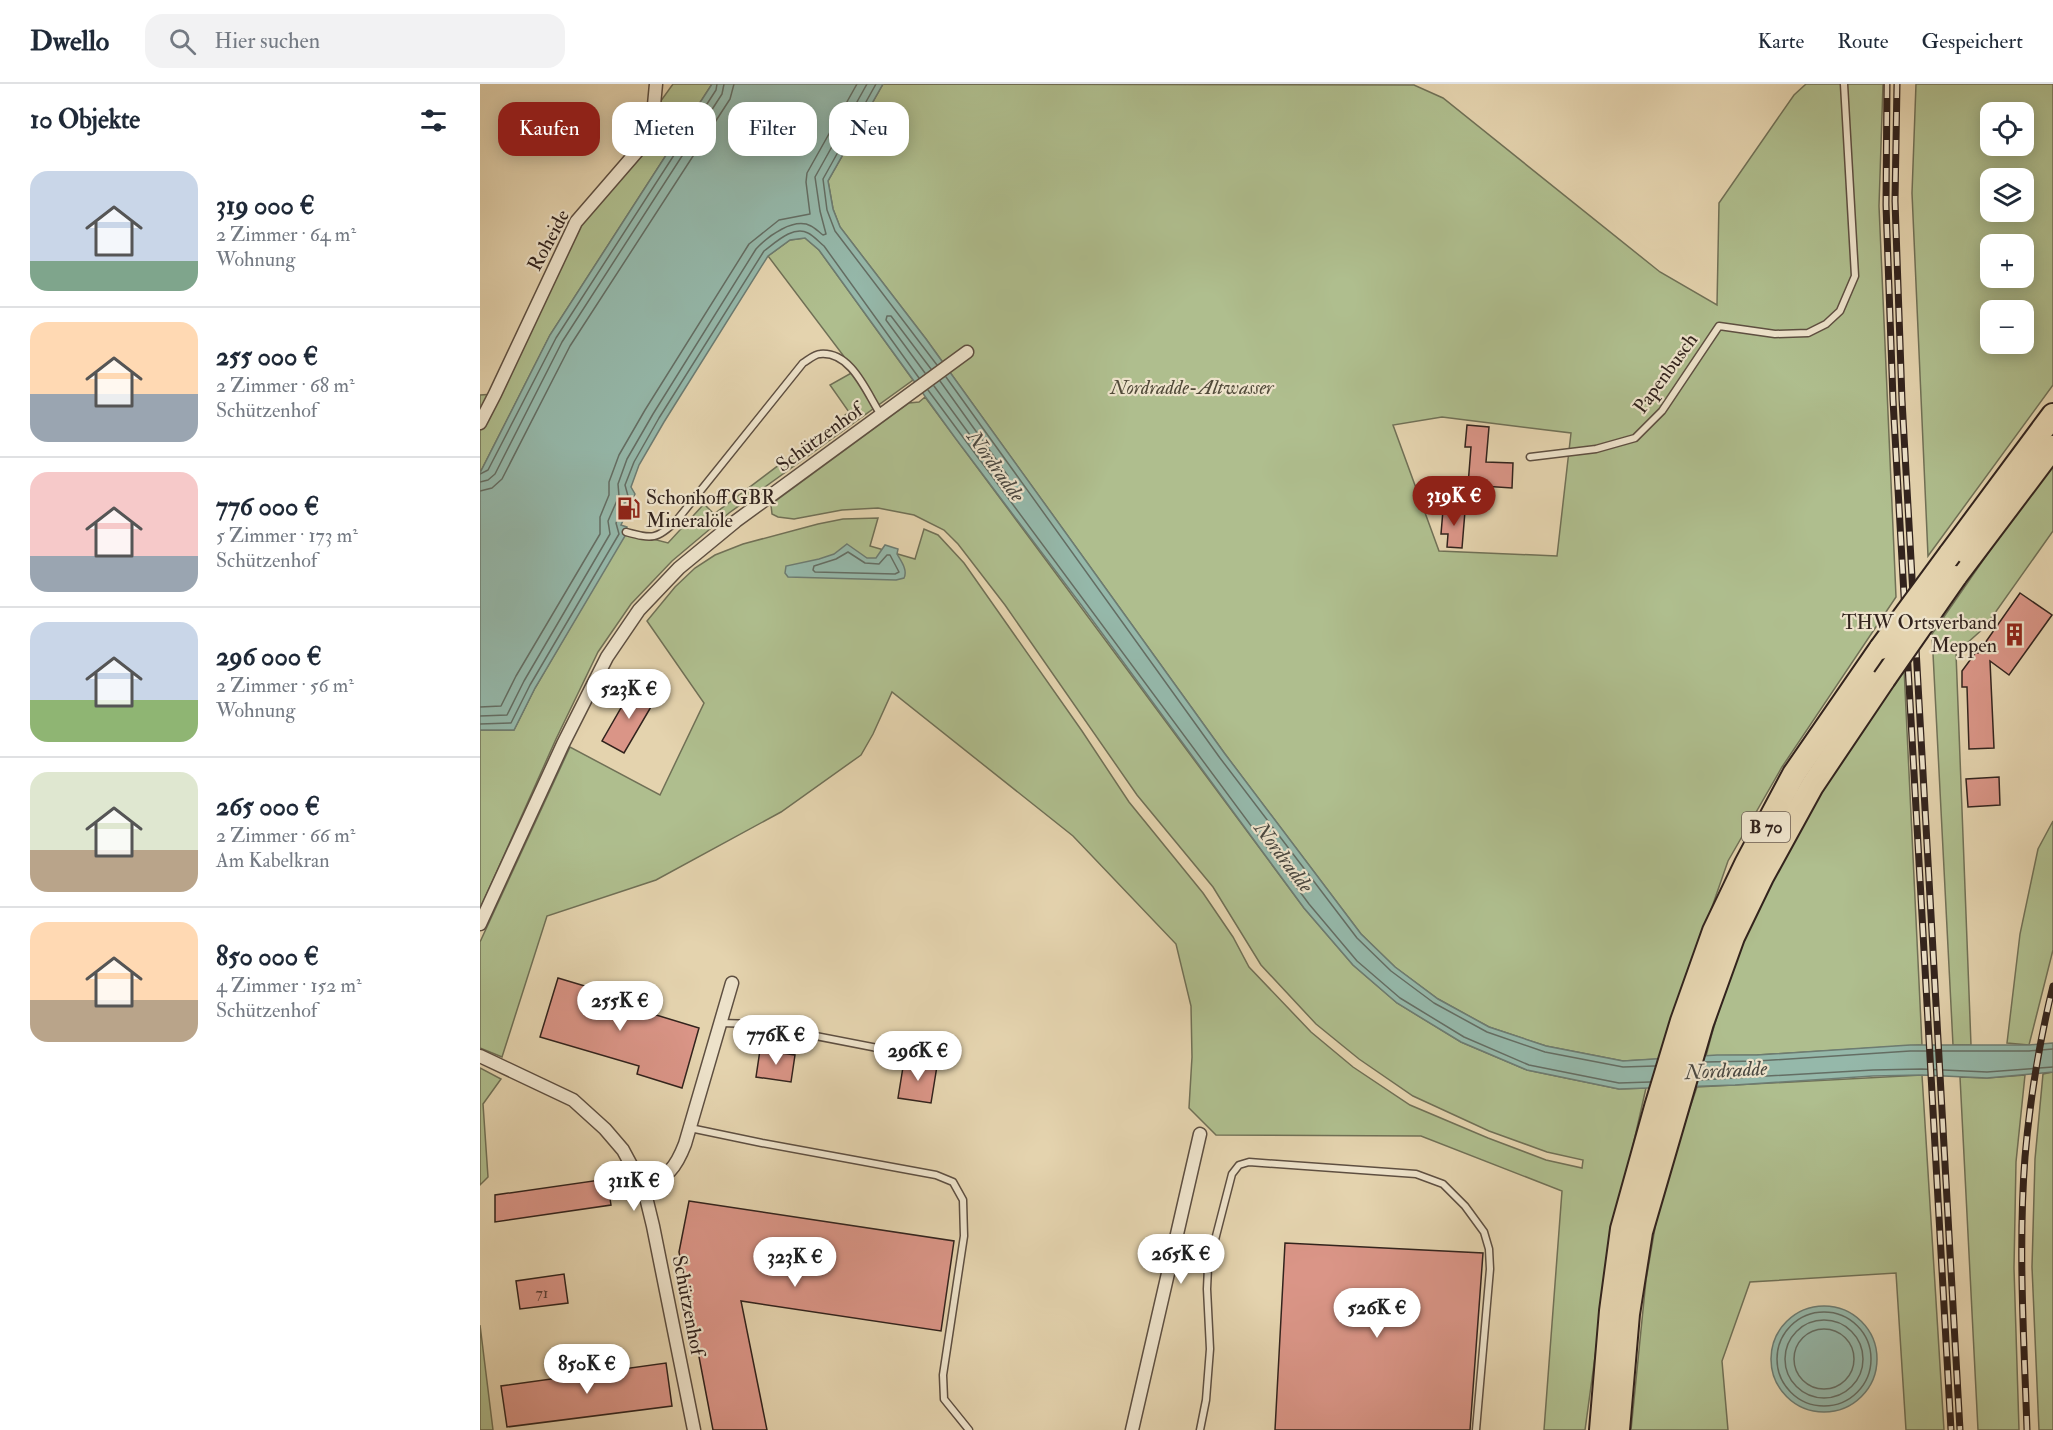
<!DOCTYPE html>
<html lang="de">
<head>
<meta charset="utf-8">
<style>
  body { margin:0; font-family:"IM FELL Double Pica",serif; background:#f2f2f3; color:#1f2937; height:100vh; display:flex; flex-direction:column; font-size:22px; white-space:nowrap }
  * { box-sizing:border-box; margin:0 }
  p { font-size:20px; color:#747a83 }
  .icon { flex:none; width:33px; height:33px; fill:none; stroke:currentColor; stroke-width:2; stroke-linecap:round; stroke-linejoin:round }
  .map { position:relative; flex:1; overflow:hidden }
  .side { display:flex; flex-direction:column; background:#fff; width:480px }
  .side>* { flex:none }
  .hud { position:absolute; left:18px; top:18px; width:570px; height:54px; display:flex; gap:12px }
  .tools { position:absolute; left:1500px; top:18px; display:grid; gap:12px }
  .tools a { display:grid; place-items:center; width:54px; height:54px; border-radius:12px; background:#fff; box-shadow:0 3px 15px #0003; font-size:30px }
  .price { position:absolute; translate:-50% -51px; padding:0 14px; border-radius:21px; background:#fff; color:#222; font-size:20px; line-height:39px; filter:drop-shadow(0 2px 3px #0008) }
  .price::after { content:''; position:absolute; left:50%; top:36px; width:18px; height:14px; margin-left:-9px; background:inherit; clip-path:polygon(0 0,100% 0,50% 100%) }
  .price.on { background:#8f2418; color:#fff }
  ul { padding:0; list-style:none }
  li { display:flex; align-items:center; gap:18px; height:150px; padding:0 30px }
  li+li { border-top:2px solid #e0e1e3 }
  li span { display:grid; place-items:center; flex:none; width:168px; height:120px; border-radius:18px; color:#555 }
  li>.icon { margin-inline-start:auto }
  span .icon { width:72px; height:72px; fill:#fffc; stroke-width:1 }
  li b { font-size:26px }
  h2 { display:flex; justify-content:space-between; align-items:center; height:72px; padding:0 30px; font-size:26px }
  .tag { padding:0 21px; border-radius:18px; background:#fff; box-shadow:0 3px 15px #0003; font-size:21px; line-height:54px }
  .tag.on { background:#8f2418; color:#fff }
  header { display:flex; align-items:center; gap:36px; box-sizing:border-box; height:84px; padding:0 30px; background:#fff; border-bottom:2px solid #e0e1e3 }
  header strong { font-size:28px }
  nav { display:flex; gap:33px; margin-inline-start:auto; font-size:21px }
  .search { width:420px; height:54px; background:#f2f2f3; display:flex; align-items:center; gap:15px; box-sizing:border-box; padding:0 21px; border-radius:18px; color:#747a83; font-size:22px }
  main { display:flex; flex:1; min-height:0 }
  .map>svg:first-child { display:block }
  .green { fill:#afbe8e; stroke:#707056; stroke-width:1.5; fill-rule:evenodd }
  .water { fill:#95b8aa; stroke:#6d7c72; stroke-width:1.5 }
  .lines { fill:none; stroke-linecap:round; stroke-linejoin:round }
  .shore { stroke:#646e64; stroke-width:1.5 }
  .building { fill:#da9587; stroke:#32231d; stroke-width:1.5 }
  .lane-casing { stroke:#5e4f41; stroke-width:9 }
  .street-casing { stroke:#5e4f41; stroke-width:15 }
  .highway-casing { stroke:#32231d; stroke-width:26 }
  .lane { stroke:#ede2ca; stroke-width:6 }
  .street { stroke:#ede2ca; stroke-width:12 }
  .highway { stroke:#e4d3ae; stroke-width:22 }
  .rail-casing { stroke:#32231d; stroke-width:7 }
  .rail { stroke:#ede2ca; stroke-width:4.5; stroke-dasharray:14; stroke-linecap:butt }
  .highway-bridge-casing { stroke:#32231d; stroke-width:26; stroke-linecap:butt }
  .highway-bridge { stroke:#e4d3ae; stroke-width:22 }
  .labels { text-anchor:middle; stroke-width:4.5; stroke-linejoin:round; paint-order:stroke }
  .number-label { font-size:16px; fill:#5c4038 }
  .shield { fill:#ede2ca; stroke:#6a5c51; stroke-width:1.5 }
  .shield-label { font-size:18px; font-weight:bold; fill:#32231d }
  .street-label { font-size:20px; fill:#32231d; stroke:#ede2ca }
  .park-label { font-size:20px; font-style:italic; fill:#514a39; stroke:#ede2ca }
  .poi-label { font-size:20px; fill:#32231d; stroke:#ede2ca; text-anchor:start }
  .water-label { font-size:21px; font-style:italic; fill:#4b4840; stroke:#ede2ca }
</style>
</head>
<body>
<header>
<strong>Dwello</strong>
<div class="search"><svg class="icon" aria-label="search" viewBox="0 0 24 24"><circle cx="10" cy="10" r="6"/><path d="M15 15l6 6"/></svg>Hier suchen</div>
<nav><a>Karte</a><a>Route</a><a>Gespeichert</a></nav>
</header>
<main>
<section class="side">
<h2>10 Objekte<svg class="icon" aria-label="filters" viewBox="0 0 24 24"><path d="M4 7h16M4 17h16"/><circle cx="9" cy="7" r="2"/><circle cx="15" cy="17" r="2"/></svg></h2>
<ul>
<li><span style="background:linear-gradient(#c9d6e8 75%,#7fa58c 0)"><svg class="icon" aria-label="home" viewBox="0 0 24 24"><path d="M3 11l9-7 9 7M6 9v11h12V9"/></svg></span><div><b>319 000 €</b><p>2 Zimmer · 64 m²</p><p>Wohnung</p></div></li>
<li><span style="background:linear-gradient(#ffd9b3 60%,#9aa5b1 0)"><svg class="icon" aria-label="home" viewBox="0 0 24 24"><path d="M3 11l9-7 9 7M6 9v11h12V9"/></svg></span><div><b>255 000 €</b><p>2 Zimmer · 68 m²</p><p>Schützenhof</p></div></li>
<li><span style="background:linear-gradient(#f6c9c9 70%,#9aa5b1 0)"><svg class="icon" aria-label="home" viewBox="0 0 24 24"><path d="M3 11l9-7 9 7M6 9v11h12V9"/></svg></span><div><b>776 000 €</b><p>5 Zimmer · 173 m²</p><p>Schützenhof</p></div></li>
<li><span style="background:linear-gradient(#c9d6e8 65%,#8fb573 0)"><svg class="icon" aria-label="home" viewBox="0 0 24 24"><path d="M3 11l9-7 9 7M6 9v11h12V9"/></svg></span><div><b>296 000 €</b><p>2 Zimmer · 56 m²</p><p>Wohnung</p></div></li>
<li><span style="background:linear-gradient(#dfe7d0 65%,#b9a48a 0)"><svg class="icon" aria-label="home" viewBox="0 0 24 24"><path d="M3 11l9-7 9 7M6 9v11h12V9"/></svg></span><div><b>265 000 €</b><p>2 Zimmer · 66 m²</p><p>Am Kabelkran</p></div></li>
<li><span style="background:linear-gradient(#ffd9b3 65%,#b9a48a 0)"><svg class="icon" aria-label="home" viewBox="0 0 24 24"><path d="M3 11l9-7 9 7M6 9v11h12V9"/></svg></span><div><b>850 000 €</b><p>4 Zimmer · 152 m²</p><p>Schützenhof</p></div></li>
</ul>
</section>
<div class="map">
<svg width="1573" height="1346" viewBox="0 0 1573 1346">
  <rect width="100%" height="100%" fill="#e4d3ae"/>
  <filter id="stains"><feTurbulence type="fractalNoise" baseFrequency=".00333" numOctaves="4"/><feColorMatrix values="0 0 0 0 .2 0 0 0 0 .09 0 0 0 0 .02 0 0 0 .5 -.17"/></filter>
  <radialGradient id="worn" r=".72"><stop offset=".6" stop-color="#630" stop-opacity="0"/><stop offset="1" stop-color="#630" stop-opacity=".3"/></radialGradient>
  <g class="green">
    <path d="M193 0H232L70 251 0 389V311L15 310 96 138 160 64 175 25Z"/>
    <path d="M403 0 934 1 963 14 1180 188 1237 221 1239 119 1314 11 1326 0H1403L1399 122 1416 513 1302 683 1248 777 1179 975 1143 977 1066 962 1009 943 958 915 915 883 881 850 745 670 446 255 360 143 353 125 348 97ZM962 333 1091 349 1077 472 959 467 913 341Z"/>
    <path d="M1436 0H1573V301L1448 472 1432 109ZM1544 28V62H1510V28ZM1544 94V128H1510V94ZM1510 160H1544V194H1510ZM1510 226H1544V260H1510Z"/>
    <path d="M325 154 339 166 433 296 249 429 192 477 151 520 118 568 76 655 0 825V646H34L55 604 146 448 188 459 224 420 234 430 369 328 350 301 375 287 288 172 310 156Z"/>
    <path d="M445 313 824 824 873 881 917 919 981 958 1047 986 1139 1005 1166 1004 1130 1163 1105 1346H1064L1082 1107 941 1052 736 1051 709 1024 712 973 711 922 696 860 593 752 412 608 393 650 381 671 301 728 176 796 67 832 22 973 0 964V858L90 663 180 711 224 619 167 537 195 503 215 484 235 471 263 460 338 440 363 435 398 434 390 462 435 475 444 445 458 451 484 479 602 647 649 718 723 809 753 853 769 883 831 948 873 983 930 1021 1008 1054 1066 1076 1102 1084 1103 1076 1067 1068 1009 1047 933 1012 879 975 836 940 781 881 733 803 657 711 525 521 478 460 464 446 434 431 398 424 362 426 314 435 298 433 292 430 291 421 297 416 429 319 439 318Z"/>
    <path d="M1573 381V447L1505 543 1476 569 1491 961H1473L1452 550 1524 446Z"/>
    <path d="M1424 584 1442 961 1277 971 1226 972C1244 901 1273 829 1309 765 1343 702 1385 643 1424 584Z"/>
    <path d="M1573 737V866L1549 961 1527 959 1540 850 1558 765Z"/>
    <path d="M0 984 21 995 3 1020 8 1093 0 1101Z"/>
    <path d="M1573 988V1346H1559L1552 1183 1555 1075 1563 990Z"/>
    <path d="M1442 991 1464 1346H1426L1416 1189 1270 1198 1242 1277 1248 1346H1151L1166 1196 1181 1109 1217 1003Z"/>
    <path d="M1545 991 1536 1078 1534 1184 1539 1346H1498L1480 993 1507 994Z"/>
    <path d="M0 1241 13 1346H0Z"/>
  </g>
  <g class="water">
    <path d="M232 0H403L348 97 353 125 360 143 446 255 745 670 881 850 915 883 958 915 1009 943 1066 962 1143 977 1237 971H1277L1430 961H1549L1573 959V988L1507 994 1442 991 1393 992 1255 1001 1139 1005 1047 986 981 958 917 919 873 881 824 824 602 522 476 355 339 166 325 154 310 156 288 172 184 338 159 381 151 403 155 410 141 441 147 443 145 452 55 604 34 646H0V389L70 251Z"/>
    <path d="M367 460 387 474H396L405 461 418 465 417 470C421 477 428 486 424 494L416 496 308 493 305 489 306 482 339 475 354 470Z"/>
    <circle cx="1344" cy="1275" r="53"/>
  </g>
  <g class="lines">
    <g class="shore">
      <path d="M396 0 343 95 347 126 355 147 457 281"/>
      <path d="M445 289 406 236 407 232H411L451 285"/>
      <path d="M466 293 740 674 877 854 911 887 954 919 1007 948 1065 968 1143 983 1175 982"/>
      <path d="M454 302 523 396H527L528 392 460 297"/>
      <path d="M448 306 829 820 877 877 920 914 984 953 1049 981 1139 999 1170 998"/>
      <path d="M0 390 8 386 76 254 236 6 237 0"/>
      <path d="M0 398 8 396 15 390 82 258 242 10 244 0"/>
      <path d="M0 407 12 404 22 395 90 262 250 15 254 0"/>
      <path d="M368 468 385 479 399 480 407 471H410L419 488 415 490 335 488 333 486 334 482 356 475Z"/>
      <path d="M0 623 21 622 36 592 120 450V433L129 411V398L139 371 165 326 269 160 299 136 330 130 326 98 327 89 377 0"/>
      <path d="M0 632 27 631 44 597 130 450 128 437 139 412 138 400 147 375 173 330 276 165C288 152 314 133 331 142 335 144 339 148 343 151L346 150 340 127 335 93 387 0"/>
      <path d="M0 640 31 639 50 601 139 450 136 439 148 412 145 401 154 378 179 334 284 167C295 159 313 141 328 149 334 152 339 158 344 162L439 294"/>
      <path d="M1224 978 1277 977 1430 967H1549L1573 965"/>
      <path d="M1219 996 1393 986 1442 985 1507 988 1573 983"/>
      <circle cx="1344" cy="1275" r="47"/>
      <circle cx="1344" cy="1275" r="39"/>
      <circle cx="1344" cy="1275" r="30"/>
    </g>
  </g>
  <g class="building">
    <path d="M987 341 1009 343 1006 378 1033 379 1032 404 988 401 991 363H985Z"/>
    <path d="M963 426 985 427 982 464 967 463 968 450H961Z"/>
    <path d="M1540 509 1572 531 1529 591 1510 577 1514 664 1489 665 1487 603H1482V587L1496 568 1498 569Z"/>
    <path d="M153 603 175 616 144 669 122 657Z"/>
    <path d="M1519 693 1520 721 1488 723 1486 695Z"/>
    <path d="M78 894 165 920 163 927 219 944 202 1004 157 990 159 982 60 953Z"/>
    <path d="M280 966 315 971 311 998 276 993Z"/>
    <path d="M424 977 457 982 451 1019 418 1014Z"/>
    <path d="M127 1095 131 1121 15 1138V1111Z"/>
    <path d="M209 1117 474 1157 461 1247 261 1217 287 1346H233L199 1168Z"/>
    <path d="M805 1159 1003 1169 990 1346H795Z"/>
    <path d="M84 1190 88 1219 40 1225 36 1197Z"/>
    <path d="M186 1279 192 1322 27 1343 21 1302Z"/>
  </g>
  <g class="lines">
    <defs>
      <g id="lane">
        <path d="M1050 373 1116 365 1155 354 1182 327 1239 242 1295 250 1328 249 1346 240 1360 227 1375 192 1364 0"/>
        <path d="M146 448C172 455 177 456 197 436L323 279C328 276 335 270 340 270 372 267 387 310 401 331"/>
        <path d="M241 939 274 940 418 968"/>
        <path d="M210 1044 282 1059 456 1091 473 1098 483 1116 484 1152 463 1291 464 1315 489 1346"/>
        <path d="M720 1346 726 1316 730 1265 727 1205 728 1183 752 1090 759 1081 769 1078 936 1090 963 1100 985 1122 1004 1148 1009 1165 1010 1185 996 1346"/>
      </g>
      <g id="street">
        <path d="M0 339 15 310 96 138 160 64 172 42 176 0"/>
        <path d="M0 840 83 660 127 573 159 526 199 484 256 437 487 268"/>
        <path d="M0 972 93 1016 125 1045 143 1066 164 1105 173 1142 214 1346"/>
        <path d="M164 1105C188 1091 195 1086 205 1060L252 899"/>
        <path d="M652 1346 720 1050"/>
      </g>
      <g id="highway">
        <path d="M1470 470 1573 331"/>
        <path d="M1475 493 1573 363"/>
        <path d="M1121 1346 1131 1227 1142 1145 1176 1023 1202 937 1234 847 1266 780 1314 690 1401 564"/>
        <path d="M1138 1346 1148 1230 1161 1148 1222 939 1253 853 1282 793 1332 702 1404 595"/>
      </g>
    </defs>
    <use href="#lane" class="lane-casing"/>
    <use href="#street" class="street-casing"/>
    <use href="#highway" class="highway-casing"/>
    <use href="#lane" class="lane"/>
    <use href="#street" class="street"/>
    <use href="#highway" class="highway"/>
    <defs>
      <g id="rail">
        <path d="M1407 0 1406 121 1413 316 1471 1346"/>
        <path d="M1417 0 1415 117 1422 316 1480 1346"/>
        <path d="M1547 1346C1544 1255 1538 1164 1545 1073 1550 1015 1559 959 1573 902"/>
      </g>
    </defs>
    <use href="#rail" class="rail-casing"/>
    <use href="#rail" class="rail"/>
    <defs>
      <g id="highway-bridge">
        <path d="M1401 564 1470 470"/>
        <path d="M1404 595 1475 493"/>
      </g>
    </defs>
    <use href="#highway-bridge" class="highway-bridge-casing"/>
    <use href="#highway-bridge" class="highway-bridge"/>
  </g>
  <defs>
    <symbol id="fuel-bare" viewBox="-9 -9 18 18"><path d="M-5.5-6h7V0h2V4h1.3V-2.5L3-4.5l.8-.8L6-3V5H2.5V1h-1V6h-7ZM-4.2-4.7v3.2H.2V-4.7Z" fill="#8f2418" stroke="#ede2ca" stroke-width="2.5" paint-order="stroke"/></symbol>
    <symbol id="building-bare" viewBox="-9 -9 18 18"><path d="M-4-6H4V6H1V3H-1V6H-4ZM-2.5-4.3h1.7v1.8h-1.7ZM.8-4.3h1.7v1.8H.8ZM-2.5-1h1.7V.8h-1.7ZM.8-1h1.7V.8H.8Z" fill="#8f2418" stroke="#ede2ca" stroke-width="2.5" paint-order="stroke"/></symbol>
  </defs>
  <g fill-rule="evenodd">
    <use href="#fuel-bare" x="132" y="408" width="33" height="33"/>
    <use href="#building-bare" x="1518" y="534" width="33" height="33"/>
  </g>
  <g class="labels">
    <g class="number-label">
      <text x="62" y="1214">71</text>
    </g>
    <rect class="shield" x="1262" y="728" width="48" height="30" rx="4.5"/>
    <g class="shield-label">
      <text x="1286" y="749">B 70</text>
    </g>
    <g class="street-label">
      <text transform="translate(68 156) rotate(-62)" y="7">Roheide</text>
      <text transform="translate(1185 289) rotate(-54)" y="7">Papenbusch</text>
      <text transform="translate(339 353) rotate(-36)" y="7">Schützenhof</text>
      <text transform="translate(209 1221) rotate(79)" y="7">Schützenhof</text>
    </g>
    <g class="park-label">
      <text x="712" y="310">Nordradde-Altwasser</text>
    </g>
    <g class="poi-label">
      <text x="166" y="420">Schonhoff GBR<tspan x="166" dy="23">Mineralöle</tspan></text>
      <text x="1517" y="545" text-anchor="end">THW Ortsverband<tspan x="1517" dy="23">Meppen</tspan></text>
    </g>
    <g class="water-label">
      <text transform="translate(516 382) rotate(54)" y="7">Nordradde</text>
      <text transform="translate(804 773) rotate(53)" y="7">Nordradde</text>
      <text transform="translate(1246 986) rotate(-3)" y="7">Nordradde</text>
    </g>
  </g>
  <rect width="100%" height="100%" filter="url(#stains)"/>
  <rect width="100%" height="100%" fill="url(#worn)"/>
</svg>
<div class="tools">
<a><svg class="icon" aria-label="locate" viewBox="0 0 24 24"><circle cx="12" cy="12" r="6"/><path d="M12 2v4M12 18v4M2 12h4M18 12h4"/></svg></a>
<a><svg class="icon" aria-label="layers" viewBox="0 0 24 24"><path d="M12 4l9 5-9 5-9-5zM3 14l9 5 9-5"/></svg></a>
<a>+</a>
<a>−</a>
</div>
<b class="price on" style="left:974px;top:443px">319K €</b>
<b class="price" style="left:149px;top:636px">523K €</b>
<b class="price" style="left:140px;top:948px">255K €</b>
<b class="price" style="left:296px;top:982px">776K €</b>
<b class="price" style="left:438px;top:998px">296K €</b>
<b class="price" style="left:154px;top:1128px">311K €</b>
<b class="price" style="left:701px;top:1201px">265K €</b>
<b class="price" style="left:315px;top:1204px">323K €</b>
<b class="price" style="left:897px;top:1255px">526K €</b>
<b class="price" style="left:107px;top:1311px">850K €</b>
<div class="hud">
<a class="tag on">Kaufen</a>
<a class="tag">Mieten</a>
<a class="tag">Filter</a>
<a class="tag">Neu</a>
</div>
</div>
</main>
</body>
</html>
